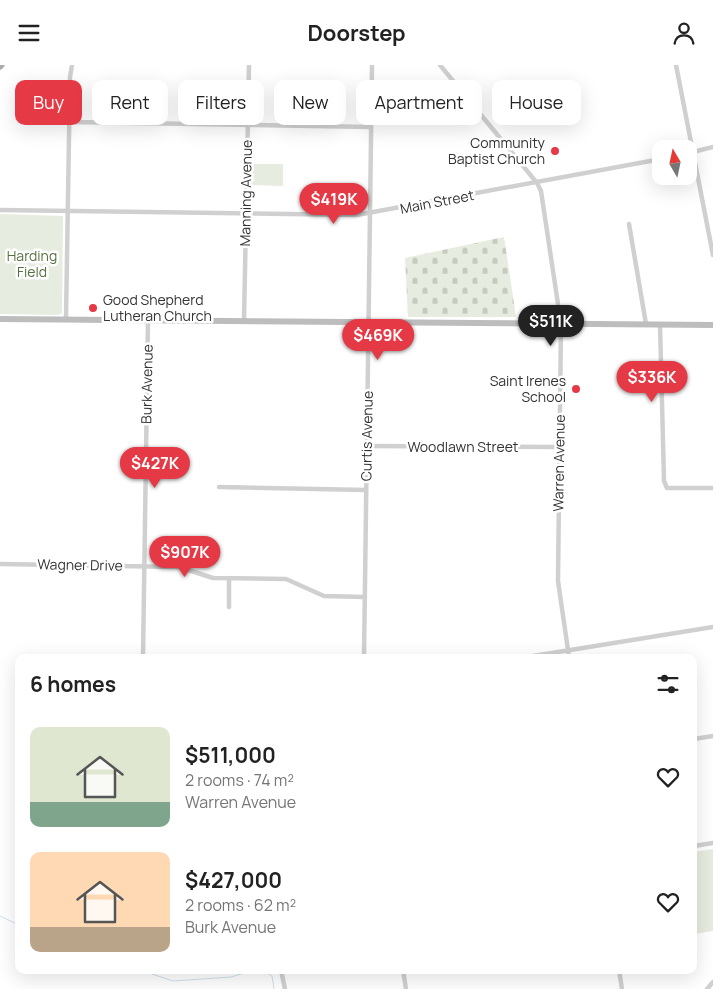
<!DOCTYPE html>
<html lang="en">
<head>
<meta charset="utf-8">
<style>
  body { margin:0; font-family:Manrope,sans-serif; background:#f6f6f6; color:#222; height:100vh; display:flex; flex-direction:column; font-size:19px; white-space:nowrap }
  * { box-sizing:border-box; margin:0 }
  p { font-size:16px; color:#767676 }
  .icon { flex:none; width:28px; height:28px; fill:none; stroke:currentColor; stroke-width:2; stroke-linecap:round; stroke-linejoin:round }
  .map { position:relative; flex:1; overflow:hidden }
  .side { position:absolute; left:15px; top:589px; width:682px; height:320px; display:flex; flex-direction:column; background:#fff; border-radius:10px; box-shadow:0 5px 20px #0002 }
  .side>* { flex:none }
  .guide { position:absolute; left:15px; top:15px; width:684px; height:45px; display:flex; gap:10px }
  .needle { width:32px; rotate:351deg }
  .fabs { position:absolute; left:652px; top:75px; display:grid; gap:10px }
  .fabs a { display:grid; place-items:center; width:45px; height:45px; border-radius:10px; background:#fff; box-shadow:0 5px 20px #0002; font-size:25px }
  .price { position:absolute; translate:-50% -42px; padding:0 11px; border-radius:18px; background:#e63946; color:#fff; font-size:16px; line-height:32px; filter:drop-shadow(0 1px 2px #0008) }
  .price::after { content:''; position:absolute; left:50%; top:30px; width:15px; height:11px; margin-left:-8px; background:inherit; clip-path:polygon(0 0,100% 0,50% 100%) }
  .price.active { background:#222; color:#fff }
  ul { padding:0; list-style:none }
  li { display:flex; align-items:center; gap:15px; height:125px; padding:0 15px }
  li span { display:grid; place-items:center; flex:none; width:140px; height:100px; border-radius:10px; color:#555 }
  li>.icon { margin-inline-start:auto }
  span .icon { width:60px; height:60px; fill:#fffc; stroke-width:1 }
  li b { font-size:21px }
  h2 { display:flex; justify-content:space-between; align-items:center; height:60px; padding:0 15px; font-size:21px }
  .chip { padding:0 18px; border-radius:10px; background:#fff; box-shadow:0 5px 20px #0002; font-size:18px; line-height:45px }
  .chip.active { background:#e63946; color:#fff }
  header { display:flex; justify-content:space-between; align-items:center; height:65px; padding:0 15px; background:#fff; font-size:22px; font-weight:700 }
  .map>svg:first-child { display:block }
  .cemetery { fill:url(#cemetery-stones) }
  .park { fill:#e6ecdf }
  .lines { fill:none; stroke-linecap:round; stroke-linejoin:round }
  .stream { stroke:#cfe2ee; stroke-width:1 }
  .minor { stroke:#d0d0d0; stroke-width:4.5 }
  .secondary { stroke:#bdbdbd; stroke-width:6 }
  .primary { stroke:#ababab; stroke-width:7 }
  .poi-dot { fill:#e63946; stroke:#fff; stroke-width:2 }
  .labels { text-anchor:middle; stroke-width:5; stroke-linejoin:round; paint-order:stroke }
  .poi-label { font-size:14px; fill:#333; stroke:#fff; text-anchor:end }
  .street-label { font-size:14px; fill:#333; stroke:#fff }
  .park-label { font-size:14px; fill:#56703f; stroke:#fff }
</style>
</head>
<body>
<header><svg class="icon" aria-label="menu" viewBox="0 0 24 24"><path d="M4 6h16M4 12h16M4 18h16"/></svg>Doorstep<svg class="icon" aria-label="person" viewBox="0 0 24 24"><circle cx="12" cy="8" r="4"/><path d="M4 21q1-7 8-7t8 7"/></svg></header>
<div class="map">
<svg width="713" height="924" viewBox="0 0 713 924">
  <defs>
    <pattern id="cemetery-stones" width="16" height="16" patternUnits="userSpaceOnUse" patternTransform="scale(1.25)"><rect width="16" height="16" fill="#e6ecdf"/><path d="M2 7V4a2 2 0 0 1 4 0v3zM10 15v-3a2 2 0 0 1 4 0v3z" fill="#c6cbc0"/></pattern>
  </defs>
  <rect width="100%" height="100%" fill="#fff"/>
  <path class="cemetery" d="M504 172 516 252H408L405 193Z"/>
  <g class="park">
    <path d="M250 99H283V121L250 120Z"/>
    <path d="M0 149 63 151 62 248 58 250 0 249Z"/>
    <path d="M713 784V866L694 869V787Z"/>
  </g>
  <g class="lines">
    <g class="stream">
      <path d="M0 851 19 860"/>
      <path d="M140 905 173 916 231 912 254 905 264 906 272 911 274 924"/>
    </g>
    <g class="minor">
      <path d="M440 0 537 118 541 126 561 259 558 516 569 592"/>
      <path d="M676 0 713 190"/>
      <path d="M69 57 371 62"/>
      <path d="M689 88 713 82"/>
      <path d="M0 145 357 150 661 94"/>
      <path d="M629 159 646 259"/>
      <path d="M66 253 70 12 72 0"/>
      <path d="M244 256 249 0"/>
      <path d="M660 259 664 416 667 423H713"/>
      <path d="M367 381 559 382"/>
      <path d="M219 422 366 425"/>
      <path d="M0 499 179 502 213 513 286 514 324 531 365 532"/>
      <path d="M229 542V513"/>
      <path d="M143 592 148 255"/>
      <path d="M364 592 372 0"/>
      <path d="M527 592 713 562"/>
      <path d="M694 674 713 671"/>
      <path d="M694 781 713 778"/>
      <path d="M281 905 285 924"/>
      <path d="M403 905 406 924"/>
      <path d="M619 905 622 924"/>
      <path d="M707 924 713 917"/>
    </g>
    <path class="secondary" d="M0 254 713 260"/>
    <path class="primary" d="M0 1 1 0"/>
  </g>
  <g class="poi-dot">
    <circle cx="555" cy="86" r="5"/>
    <circle cx="93" cy="243" r="5"/>
    <circle cx="576" cy="324" r="5"/>
  </g>
  <g class="labels">
    <g class="poi-label">
      <text x="545" y="83">Community<tspan x="545" dy="16">Baptist Church</tspan></text>
      <text x="103" y="240" text-anchor="start">Good Shepherd<tspan x="103" dy="16">Lutheran Church</tspan></text>
      <text x="566" y="321">Saint Irenes<tspan x="566" dy="16">School</tspan></text>
    </g>
    <g class="street-label">
      <text transform="translate(246 128) rotate(-89)" y="5">Manning Avenue</text>
      <text transform="translate(437 137) rotate(-11)" y="5">Main Street</text>
      <text transform="translate(147 319) rotate(-89)" y="5">Burk Avenue</text>
      <text transform="translate(367 371) rotate(-89)" y="5">Curtis Avenue</text>
      <text x="463" y="387">Woodlawn Street</text>
      <text transform="translate(559 398) rotate(-89)" y="5">Warren Avenue</text>
      <text transform="translate(80 500) rotate(1)" y="5">Wagner Drive</text>
    </g>
    <g class="park-label">
      <text x="32" y="196">Harding<tspan x="32" dy="16">Field</tspan></text>
    </g>
  </g>
</svg>
<div class="fabs">
<a><svg class="needle" viewBox="-14 -14 28 28"><path d="M0-13l5 13h-10z" fill="#e53935"/><path d="M0 13l5-13h-10z" fill="#767676"/></svg></a>
</div>
<b class="price" style="left:334px;top:160px">$419K</b>
<b class="price active" style="left:551px;top:282px">$511K</b>
<b class="price" style="left:378px;top:296px">$469K</b>
<b class="price" style="left:652px;top:338px">$336K</b>
<b class="price" style="left:155px;top:424px">$427K</b>
<b class="price" style="left:185px;top:513px">$907K</b>
<div class="guide">
<a class="chip active">Buy</a>
<a class="chip">Rent</a>
<a class="chip">Filters</a>
<a class="chip">New</a>
<a class="chip">Apartment</a>
<a class="chip">House</a>
</div>
<section class="side">
<h2>6 homes<svg class="icon" aria-label="filters" viewBox="0 0 24 24"><path d="M4 7h16M4 17h16"/><circle cx="9" cy="7" r="2"/><circle cx="15" cy="17" r="2"/></svg></h2>
<ul>
<li><span style="background:linear-gradient(#dfe7d0 75%,#7fa58c 0)"><svg class="icon" aria-label="home" viewBox="0 0 24 24"><path d="M3 11l9-7 9 7M6 9v11h12V9"/></svg></span><div><b>$511,000</b><p>2 rooms · 74 m²</p><p>Warren Avenue</p></div><svg class="icon" aria-label="heart" viewBox="0 0 24 24"><path d="M12 20l-8-8c-3-5 5-10 8-4 3-6 11-1 8 4z"/></svg></li>
<li><span style="background:linear-gradient(#ffd9b3 75%,#b9a48a 0)"><svg class="icon" aria-label="home" viewBox="0 0 24 24"><path d="M3 11l9-7 9 7M6 9v11h12V9"/></svg></span><div><b>$427,000</b><p>2 rooms · 62 m²</p><p>Burk Avenue</p></div><svg class="icon" aria-label="heart" viewBox="0 0 24 24"><path d="M12 20l-8-8c-3-5 5-10 8-4 3-6 11-1 8 4z"/></svg></li>
</ul>
</section>
</div>
</body>
</html>
